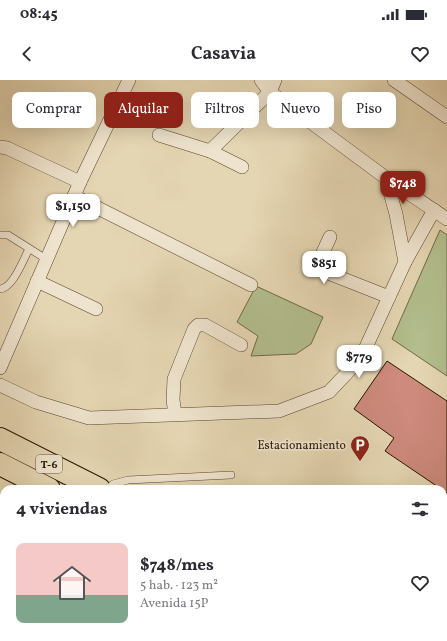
<!DOCTYPE html>
<html lang="es">
<head>
<meta charset="utf-8">
<style>
  body { margin:0; font-family:Vollkorn,serif; background:#f2f2f3; color:#2b2b33; height:100vh; display:flex; flex-direction:column; font-size:15px; white-space:nowrap }
  * { box-sizing:border-box; margin:0 }
  p { font-size:13px; color:#7c7c81 }
  .icon { flex:none; width:22px; height:22px; fill:none; stroke:currentColor; stroke-width:2; stroke-linecap:round; stroke-linejoin:round }
  .map { position:relative; flex:1; overflow:hidden }
  .drawer { position:absolute; left:0px; top:405px; width:447px; height:156px; display:flex; flex-direction:column; background:#fff; border-radius:12px 12px 0 0; box-shadow:0 4px 16px #0002 }
  .drawer>* { flex:none }
  .guide { position:absolute; left:12px; top:12px; width:423px; height:36px; display:flex; gap:8px }
  .price { position:absolute; translate:-50% -34px; padding:0 9px; border-radius:8px; background:#fff; color:#222; font-size:13px; line-height:26px; filter:drop-shadow(0 1px 2px #0008) }
  .price::after { content:''; position:absolute; left:50%; top:24px; width:12px; height:9px; margin-left:-6px; background:inherit; clip-path:polygon(0 0,100% 0,50% 100%) }
  .price.active { background:#8f2418; color:#fff }
  ul { padding:0; list-style:none }
  li { display:flex; align-items:center; gap:12px; height:100px; padding:0 16px }
  li span { display:grid; place-items:center; flex:none; width:112px; height:80px; border-radius:8px; color:#555 }
  li>.icon { margin-inline-start:auto }
  span .icon { width:48px; height:48px; fill:#fffc; stroke-width:1 }
  li b { font-size:17px }
  h2 { display:flex; justify-content:space-between; align-items:center; height:48px; padding:0 16px; font-size:17px }
  .pill { padding:0 14px; border-radius:8px; background:#fff; box-shadow:0 4px 16px #0002; font-size:14px; line-height:36px }
  .pill.active { background:#8f2418; color:#fff }
  .status { display:flex; justify-content:space-between; align-items:center; height:28px; padding:0 20px; background:#fff; direction:ltr }
  .status svg { height:11px; fill:currentColor }
  header { display:flex; justify-content:space-between; align-items:center; height:52px; padding:0 16px; background:#fff; font-size:18px; font-weight:700 }
  .map>svg:first-child { display:block }
  .green { fill:#b3be8e; stroke:#6e6948 }
  .building { fill:#cd8a7d; stroke:#291401 }
  .lines { fill:none; stroke-linecap:round; stroke-linejoin:round }
  .service-casing { stroke:#58442e; stroke-width:8 }
  .minor-casing { stroke:#58442e; stroke-width:14 }
  .trunk-casing { stroke:#291401; stroke-width:24 }
  .service { stroke:#eee4ce; stroke-width:7 }
  .minor { stroke:#eee4ce; stroke-width:13 }
  .trunk { stroke:#e5d6b3; stroke-width:22 }
  .labels { text-anchor:middle; stroke-width:3.5; stroke-linejoin:round; paint-order:stroke }
  .shield { fill:#eee4ce; stroke:#64523e; stroke-width:1 }
  .shield-label { font-size:11px; font-weight:bold; fill:#291401 }
  .poi-label { font-size:12px; fill:#291401; stroke:#eee4ce; text-anchor:end }
</style>
</head>
<body>
<div class="status"><b>08:45</b><svg viewBox="0 0 49 12"><path d="M0 12V9h3v3zM5 12V6h3v6zM10 12V3h3v9zM15 12V0h3v12zM26 1h20v11H26zM47 4h2v5h-2z"/></svg></div>
<header><svg class="icon" aria-label="back" viewBox="0 0 24 24"><path d="M15 5l-7 7 7 7"/></svg>Casavia<svg class="icon" aria-label="heart" viewBox="0 0 24 24"><path d="M12 20l-8-8c-3-5 5-10 8-4 3-6 11-1 8 4z"/></svg></header>
<div class="map">
<svg width="447" height="561" viewBox="0 0 447 561">
  <rect width="100%" height="100%" fill="#e5d6b3"/>
  <filter id="stains"><feTurbulence type="fractalNoise" baseFrequency=".005" numOctaves="4"/><feColorMatrix values="0 0 0 0 .2 0 0 0 0 .09 0 0 0 0 .02 0 0 0 .5 -.17"/></filter>
  <radialGradient id="worn" r=".72"><stop offset=".6" stop-color="#630" stop-opacity="0"/><stop offset="1" stop-color="#630" stop-opacity=".3"/></radialGradient>
  <g class="green">
    <path d="M440 150 447 155V296L392 259Z"/>
    <path d="M256 206 323 237 311 264 296 274 251 276 258 256 237 242Z"/>
  </g>
  <path class="building" d="M387 281 447 321V413L385 371 394 358 354 329Z"/>
  <g class="lines">
    <defs>
      <g id="service">
        <path d="M0 155H8L46 179"/>
        <path d="M0 209C13 208 23 180 29 169"/>
        <path d="M108 409 113 404 128 400 231 395"/>
        <path d="M443 428 447 430"/>
        <path d="M443 465 447 460"/>
        <path d="M443 470 447 472"/>
        <path d="M443 533 447 527"/>
        <path d="M443 554 447 557"/>
        <path d="M267 557 274 561"/>
        <path d="M77 561 80 557"/>
        <path d="M186 561 188 557"/>
      </g>
      <g id="minor">
        <path d="M394 0 447 37"/>
        <path d="M159 55 210 71 242 87"/>
        <path d="M0 67 7 68 80 102"/>
        <path d="M210 71 270 12 275 0"/>
        <path d="M386 98 447 139"/>
        <path d="M74 116 251 205"/>
        <path d="M330 157 318 183V189L389 217"/>
        <path d="M405 182 434 130"/>
        <path d="M37 201 96 229"/>
        <path d="M0 288 80 102 129 0"/>
        <path d="M0 305 36 322 89 338 279 331 329 312 361 278 405 182 396 134 386 98 270 12 261 0"/>
        <path d="M175 334 173 320 174 299 194 249 198 245H205L241 265"/>
        <path d="M0 496 4 492"/>
      </g>
      <g id="trunk">
        <path d="M0 359 99 409"/>
        <path d="M0 384 49 409"/>
        <path d="M342 557 350 561"/>
        <path d="M387 557 395 561"/>
      </g>
    </defs>
    <use href="#service" class="service-casing"/>
    <use href="#minor" class="minor-casing"/>
    <use href="#trunk" class="trunk-casing"/>
    <use href="#service" class="service"/>
    <use href="#minor" class="minor"/>
    <use href="#trunk" class="trunk"/>
  </g>
  <defs>
    <symbol id="parking-pin" viewBox="-11 -11 22 30"><path d="M0 17L-7.5 6A9.5 9.5 0 1 1 7.5 6Z" fill="#8f2418" stroke="#eee4ce"/><path d="M-3.5-5.5H1a3.5 3.5 0 0 1 0 7H-1V5.5H-3.5ZM-1-3.4V-.6H.8a1.4 1.4 0 0 0 0-2.8Z" fill="#fff"/></symbol>
  </defs>
  <g fill-rule="evenodd">
    <use href="#parking-pin" x="349" y="354" width="22" height="30"/>
  </g>
  <g class="labels">
    <rect class="shield" x="36" y="375" width="26" height="18" rx="3"/>
    <g class="shield-label">
      <text x="49" y="388">T-6</text>
    </g>
    <g class="poi-label">
      <text x="346" y="369">Estacionamiento</text>
    </g>
  </g>
  <rect width="100%" height="100%" filter="url(#stains)"/>
  <rect width="100%" height="100%" fill="url(#worn)"/>
</svg>
<b class="price active" style="left:403px;top:125px">$748</b>
<b class="price" style="left:73px;top:148px">$1,150</b>
<b class="price" style="left:324px;top:205px">$851</b>
<b class="price" style="left:359px;top:299px">$779</b>
<div class="guide">
<a class="pill">Comprar</a>
<a class="pill active">Alquilar</a>
<a class="pill">Filtros</a>
<a class="pill">Nuevo</a>
<a class="pill">Piso</a>
</div>
<section class="drawer">
<h2>4 viviendas<svg class="icon" aria-label="filters" viewBox="0 0 24 24"><path d="M4 7h16M4 17h16"/><circle cx="9" cy="7" r="2"/><circle cx="15" cy="17" r="2"/></svg></h2>
<ul>
<li><span style="background:linear-gradient(#f6c9c9 65%,#7fa58c 0)"><svg class="icon" aria-label="home" viewBox="0 0 24 24"><path d="M3 11l9-7 9 7M6 9v11h12V9"/></svg></span><div><b>$748/mes</b><p>5 hab. · 123 m²</p><p>Avenida 15P</p></div><svg class="icon" aria-label="heart" viewBox="0 0 24 24"><path d="M12 20l-8-8c-3-5 5-10 8-4 3-6 11-1 8 4z"/></svg></li>
</ul>
</section>
</div>
</body>
</html>
